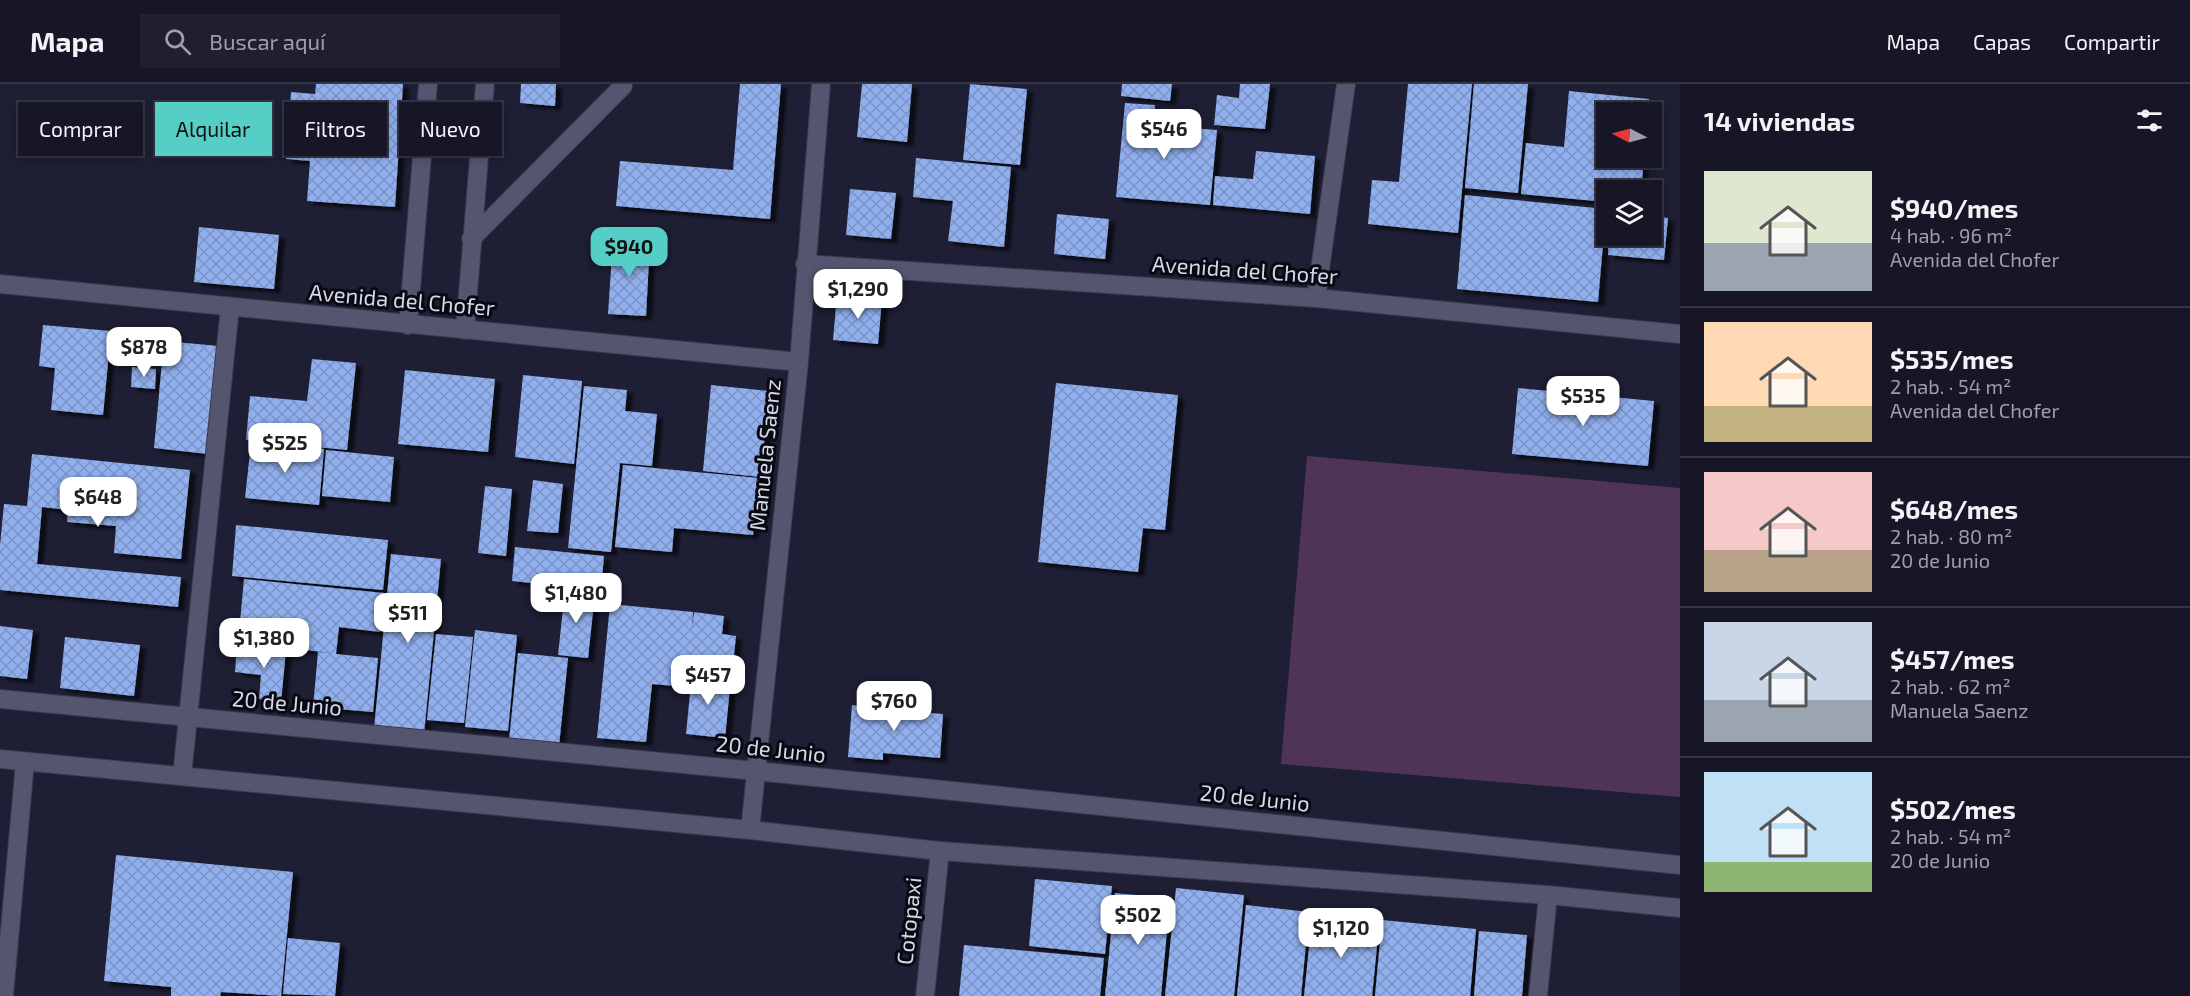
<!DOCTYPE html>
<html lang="es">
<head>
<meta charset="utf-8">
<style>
  body { margin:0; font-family:"Exo 2",sans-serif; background:#1f1f2f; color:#f1f3f6; height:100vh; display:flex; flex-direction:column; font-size:22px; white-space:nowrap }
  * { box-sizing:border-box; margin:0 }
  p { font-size:20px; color:#9e9fa7 }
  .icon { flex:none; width:33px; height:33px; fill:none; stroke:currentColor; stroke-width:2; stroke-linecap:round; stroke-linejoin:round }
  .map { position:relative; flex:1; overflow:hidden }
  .panel { display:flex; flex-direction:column; background:#161627; width:510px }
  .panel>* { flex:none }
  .guide { position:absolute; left:18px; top:18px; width:570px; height:54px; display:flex; gap:12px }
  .needle { width:39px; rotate:276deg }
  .fabs { position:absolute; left:1596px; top:18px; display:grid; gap:12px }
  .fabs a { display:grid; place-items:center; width:66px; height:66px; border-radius:0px; background:#161627; box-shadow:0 3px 9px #0003,0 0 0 2px #353544; font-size:30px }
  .price { position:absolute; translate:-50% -51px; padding:0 14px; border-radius:12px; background:#fff; color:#222; font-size:20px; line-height:39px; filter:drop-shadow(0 2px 3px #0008) }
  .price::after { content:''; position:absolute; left:50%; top:36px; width:18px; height:14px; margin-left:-9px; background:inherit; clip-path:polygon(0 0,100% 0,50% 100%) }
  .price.selected { background:#55cec6; color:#111 }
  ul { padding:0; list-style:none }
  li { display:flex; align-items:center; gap:18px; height:150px; padding:0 24px }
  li+li { border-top:2px solid #353544 }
  li span { display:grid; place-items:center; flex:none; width:168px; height:120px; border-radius:0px; color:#555 }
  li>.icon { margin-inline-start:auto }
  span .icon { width:72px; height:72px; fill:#fffc; stroke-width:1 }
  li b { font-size:26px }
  h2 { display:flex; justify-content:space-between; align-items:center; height:72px; padding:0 24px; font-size:26px }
  .tag { padding:0 21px; border-radius:0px; background:#161627; box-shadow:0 3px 9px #0003,0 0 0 2px #353544; font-size:21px; line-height:54px }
  .tag.selected { background:#55cec6; color:#111 }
  header { display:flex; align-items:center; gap:36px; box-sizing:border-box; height:84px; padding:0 30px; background:#161627; border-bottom:2px solid #353544 }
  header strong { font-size:28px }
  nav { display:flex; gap:33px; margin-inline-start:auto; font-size:21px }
  .search { width:420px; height:54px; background:#1f1f2f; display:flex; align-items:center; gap:15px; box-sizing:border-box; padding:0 21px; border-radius:0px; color:#9e9fa7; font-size:22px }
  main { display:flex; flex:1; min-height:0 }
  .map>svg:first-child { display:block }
  .green { fill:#4f3455 }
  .building { fill:url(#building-cross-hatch); filter:url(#shadow) }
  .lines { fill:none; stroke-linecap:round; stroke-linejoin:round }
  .minor-casing { stroke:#39394c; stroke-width:20 }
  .minor { stroke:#54556f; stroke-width:18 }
  .labels { text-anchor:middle; stroke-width:6; stroke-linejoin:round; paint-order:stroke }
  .street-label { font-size:22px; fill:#d6d7e7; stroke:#090913 }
</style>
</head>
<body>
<header>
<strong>Mapa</strong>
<div class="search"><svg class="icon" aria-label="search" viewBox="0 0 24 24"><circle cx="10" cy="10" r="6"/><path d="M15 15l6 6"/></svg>Buscar aquí</div>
<nav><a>Mapa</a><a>Capas</a><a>Compartir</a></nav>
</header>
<main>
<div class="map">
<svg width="1680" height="912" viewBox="0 0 1680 912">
  <defs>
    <pattern id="building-cross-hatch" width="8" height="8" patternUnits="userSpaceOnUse" patternTransform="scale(1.5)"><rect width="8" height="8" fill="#90afef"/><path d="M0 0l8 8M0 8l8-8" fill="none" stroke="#7c93c4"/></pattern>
    <filter id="shadow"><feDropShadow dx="6" dy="4" stdDeviation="1.5" flood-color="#0009"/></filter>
  </defs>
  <rect width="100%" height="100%" fill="#1e1e34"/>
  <path class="green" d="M1307 372 1680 404V713L1281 680Z"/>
  <g class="building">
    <path d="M316 0H403L395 123 307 117 310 77 286 75 291 8 315 10Z"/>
    <path d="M521 0H556L555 22 520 19Z"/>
    <path d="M740 0H781L770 135 616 122 620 77 733 86Z"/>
    <path d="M862 0H912L907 58 857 53Z"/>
    <path d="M970 0 1027 5 1020 81 963 76Z"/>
    <path d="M1122 0H1172L1170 17 1121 12Z"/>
    <path d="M1240 0H1270L1265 45 1214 41 1217 11 1239 14Z"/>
    <path d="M1408 0H1472L1458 149 1368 140 1372 96 1399 98Z"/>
    <path d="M1474 0H1528L1518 109 1465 104Z"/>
    <path d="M1569 7 1649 15 1648 28H1606V74H1644L1641 106H1606V118L1521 110 1526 59 1564 63Z"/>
    <path d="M1125 19 1155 21 1153 41 1217 46 1210 121 1116 113Z"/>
    <path d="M1256 67 1315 72 1310 130 1213 121 1215 92 1253 95Z"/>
    <path d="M916 74 1011 83 1004 163 948 157 953 117 913 113Z"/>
    <path d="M850 105 896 109 891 155 846 151Z"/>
    <path d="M1465 111 1606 125 1598 218 1457 205Z"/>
    <path d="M1057 130 1109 135 1105 175 1054 170Z"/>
    <path d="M1652 132 1668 134 1664 176 1608 171 1609 152H1652Z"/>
    <path d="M199 143 279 151 274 205 194 198Z"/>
    <path d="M613 155 650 157 646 232 608 230Z"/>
    <path d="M837 211 882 215 878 260 833 256Z"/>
    <path d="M43 241 111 247 103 331 51 326 55 284 39 282Z"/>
    <path d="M164 257 219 262 208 370 154 364Z"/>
    <path d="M312 275 356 279 347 366 246 356 250 312 307 317Z"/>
    <path d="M132 283 156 285 155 305 131 303Z"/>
    <path d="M405 286 495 295 488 368 398 360Z"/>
    <path d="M523 291 582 297 574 380 515 373Z"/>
    <path d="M1056 299 1178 311 1165 446 1143 444 1138 488 1038 478Z"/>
    <path d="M711 301 769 307 761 393 703 387Z"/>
    <path d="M584 302 627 306 625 327 657 330 652 382 620 379 611 468 568 464Z"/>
    <path d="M1518 304 1654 317 1648 382 1512 370Z"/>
    <path d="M251 359 324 365 319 421 245 414Z"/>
    <path d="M326 366 394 373 390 418 322 412Z"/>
    <path d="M32 370 190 386 181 475 114 469 116 442 67 438 68 426 42 423 37 480 181 493 178 523 0 506V461L4 420 27 422Z"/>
    <path d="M623 381 758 394 753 451 674 444 672 468 615 463Z"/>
    <path d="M533 396 563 400 558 449 527 447Z"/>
    <path d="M485 402 512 405 506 472 478 469Z"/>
    <path d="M236 441 388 456 383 506 232 492Z"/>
    <path d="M515 463 604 472 601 506 512 497Z"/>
    <path d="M391 470 441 475 424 650 374 645Z"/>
    <path d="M244 495 384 509 380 548 339 543 336 570 378 574 373 628 313 623 318 568 333 569 238 559Z"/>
    <path d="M565 505 595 509 588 574 558 571Z"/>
    <path d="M610 520 693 528 692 545 694 528 724 532 722 550 736 552 732 590 688 586 686 603 652 600 646 658 597 654Z"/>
    <path d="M0 542 33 546 27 595 0 592Z"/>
    <path d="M475 546 517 551 508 647 465 643Z"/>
    <path d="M436 550 473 553 464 639 427 636Z"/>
    <path d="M65 553 140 561 134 612 60 604Z"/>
    <path d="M237 561 286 566 281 618 259 615 261 591 235 588Z"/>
    <path d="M518 569 568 574 559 662 509 657Z"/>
    <path d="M692 589 731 593 725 654 686 650Z"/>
    <path d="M883 614 906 615 905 627 943 630 940 674 883 669V676L848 673 852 621 882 624Z"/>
    <path d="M116 771 293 788 281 912 221 908 220 912H171V903L104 897Z"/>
    <path d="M1035 795 1112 802 1105 870 1029 862Z"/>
    <path d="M1176 804 1244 811 1234 912H1165Z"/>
    <path d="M1115 809 1170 814 1161 912H1105Z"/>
    <path d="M1246 821 1309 828 1301 912H1237Z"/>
    <path d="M1312 835 1379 842 1372 912H1304Z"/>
    <path d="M1382 836 1476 845 1470 912H1375Z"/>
    <path d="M1479 847 1527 851 1522 912H1474Z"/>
    <path d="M288 854 340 859 335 912 283 910Z"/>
    <path d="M964 861 1104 874 1100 912H959Z"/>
  </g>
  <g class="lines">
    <defs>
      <g id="minor">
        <path d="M471 155 623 2"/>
        <path d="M805 180 1316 214 1680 250"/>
        <path d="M0 200 799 278"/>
        <path d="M1316 214 1346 0"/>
        <path d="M408 241 428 0"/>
        <path d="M465 246 485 0"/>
        <path d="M0 615 756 687 1680 781"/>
        <path d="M0 675 750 746 940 767 1548 811 1680 824"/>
        <path d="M182 692 230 223"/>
        <path d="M750 746 799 278 821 0"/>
        <path d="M4 912 25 678"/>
        <path d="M925 912 940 767"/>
        <path d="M1538 912 1548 811"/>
      </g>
    </defs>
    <use href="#minor" class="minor-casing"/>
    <use href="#minor" class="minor"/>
  </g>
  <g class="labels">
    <g class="street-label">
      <text transform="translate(1245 186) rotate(4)" y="8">Avenida del Chofer</text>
      <text transform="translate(402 216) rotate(5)" y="8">Avenida del Chofer</text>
      <text transform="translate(765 371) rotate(-84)" y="8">Manuela Saenz</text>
      <text transform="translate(287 619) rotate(5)" y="8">20 de Junio</text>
      <text transform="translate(771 665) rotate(6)" y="8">20 de Junio</text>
      <text transform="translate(1255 714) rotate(6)" y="8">20 de Junio</text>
      <text transform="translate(909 837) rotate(-84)" y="8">Cotopaxi</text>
    </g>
  </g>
</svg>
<div class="fabs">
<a><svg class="needle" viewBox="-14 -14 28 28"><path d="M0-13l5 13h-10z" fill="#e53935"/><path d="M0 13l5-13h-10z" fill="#9e9fa7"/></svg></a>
<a><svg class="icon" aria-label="layers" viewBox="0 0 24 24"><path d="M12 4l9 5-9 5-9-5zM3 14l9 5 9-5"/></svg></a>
</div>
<b class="price" style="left:1164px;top:76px">$546</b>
<b class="price selected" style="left:629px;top:194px">$940</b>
<b class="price" style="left:858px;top:236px">$1,290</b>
<b class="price" style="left:144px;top:294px">$878</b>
<b class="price" style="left:1583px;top:343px">$535</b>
<b class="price" style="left:285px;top:390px">$525</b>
<b class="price" style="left:98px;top:444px">$648</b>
<b class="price" style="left:576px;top:540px">$1,480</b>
<b class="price" style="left:408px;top:560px">$511</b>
<b class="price" style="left:264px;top:585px">$1,380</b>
<b class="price" style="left:708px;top:622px">$457</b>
<b class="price" style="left:894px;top:648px">$760</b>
<b class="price" style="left:1138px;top:862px">$502</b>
<b class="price" style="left:1341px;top:875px">$1,120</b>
<div class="guide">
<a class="tag">Comprar</a>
<a class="tag selected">Alquilar</a>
<a class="tag">Filtros</a>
<a class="tag">Nuevo</a>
</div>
</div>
<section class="panel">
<h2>14 viviendas<svg class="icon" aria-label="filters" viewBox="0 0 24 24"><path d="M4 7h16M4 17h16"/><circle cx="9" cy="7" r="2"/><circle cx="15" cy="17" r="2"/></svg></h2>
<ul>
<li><span style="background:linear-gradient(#dfe7d0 60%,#9aa5b1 0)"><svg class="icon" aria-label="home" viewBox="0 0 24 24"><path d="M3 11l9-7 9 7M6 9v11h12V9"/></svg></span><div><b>$940/mes</b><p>4 hab. · 96 m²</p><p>Avenida del Chofer</p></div></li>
<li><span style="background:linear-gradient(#ffd9b3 70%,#c2b280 0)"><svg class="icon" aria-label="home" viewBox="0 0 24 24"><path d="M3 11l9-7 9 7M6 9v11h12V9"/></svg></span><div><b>$535/mes</b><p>2 hab. · 54 m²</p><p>Avenida del Chofer</p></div></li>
<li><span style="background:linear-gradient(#f6c9c9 65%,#b9a48a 0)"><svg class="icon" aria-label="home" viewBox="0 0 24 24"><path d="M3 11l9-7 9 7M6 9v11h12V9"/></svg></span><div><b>$648/mes</b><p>2 hab. · 80 m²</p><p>20 de Junio</p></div></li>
<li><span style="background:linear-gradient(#c9d6e8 65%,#9aa5b1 0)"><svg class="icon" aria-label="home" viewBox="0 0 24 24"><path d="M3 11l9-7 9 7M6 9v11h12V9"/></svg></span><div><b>$457/mes</b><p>2 hab. · 62 m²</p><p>Manuela Saenz</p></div></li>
<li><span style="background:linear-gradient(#bfe0f5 75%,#8fb573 0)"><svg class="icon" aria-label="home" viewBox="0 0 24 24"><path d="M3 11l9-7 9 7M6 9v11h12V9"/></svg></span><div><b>$502/mes</b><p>2 hab. · 54 m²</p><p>20 de Junio</p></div></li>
</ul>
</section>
</main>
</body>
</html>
